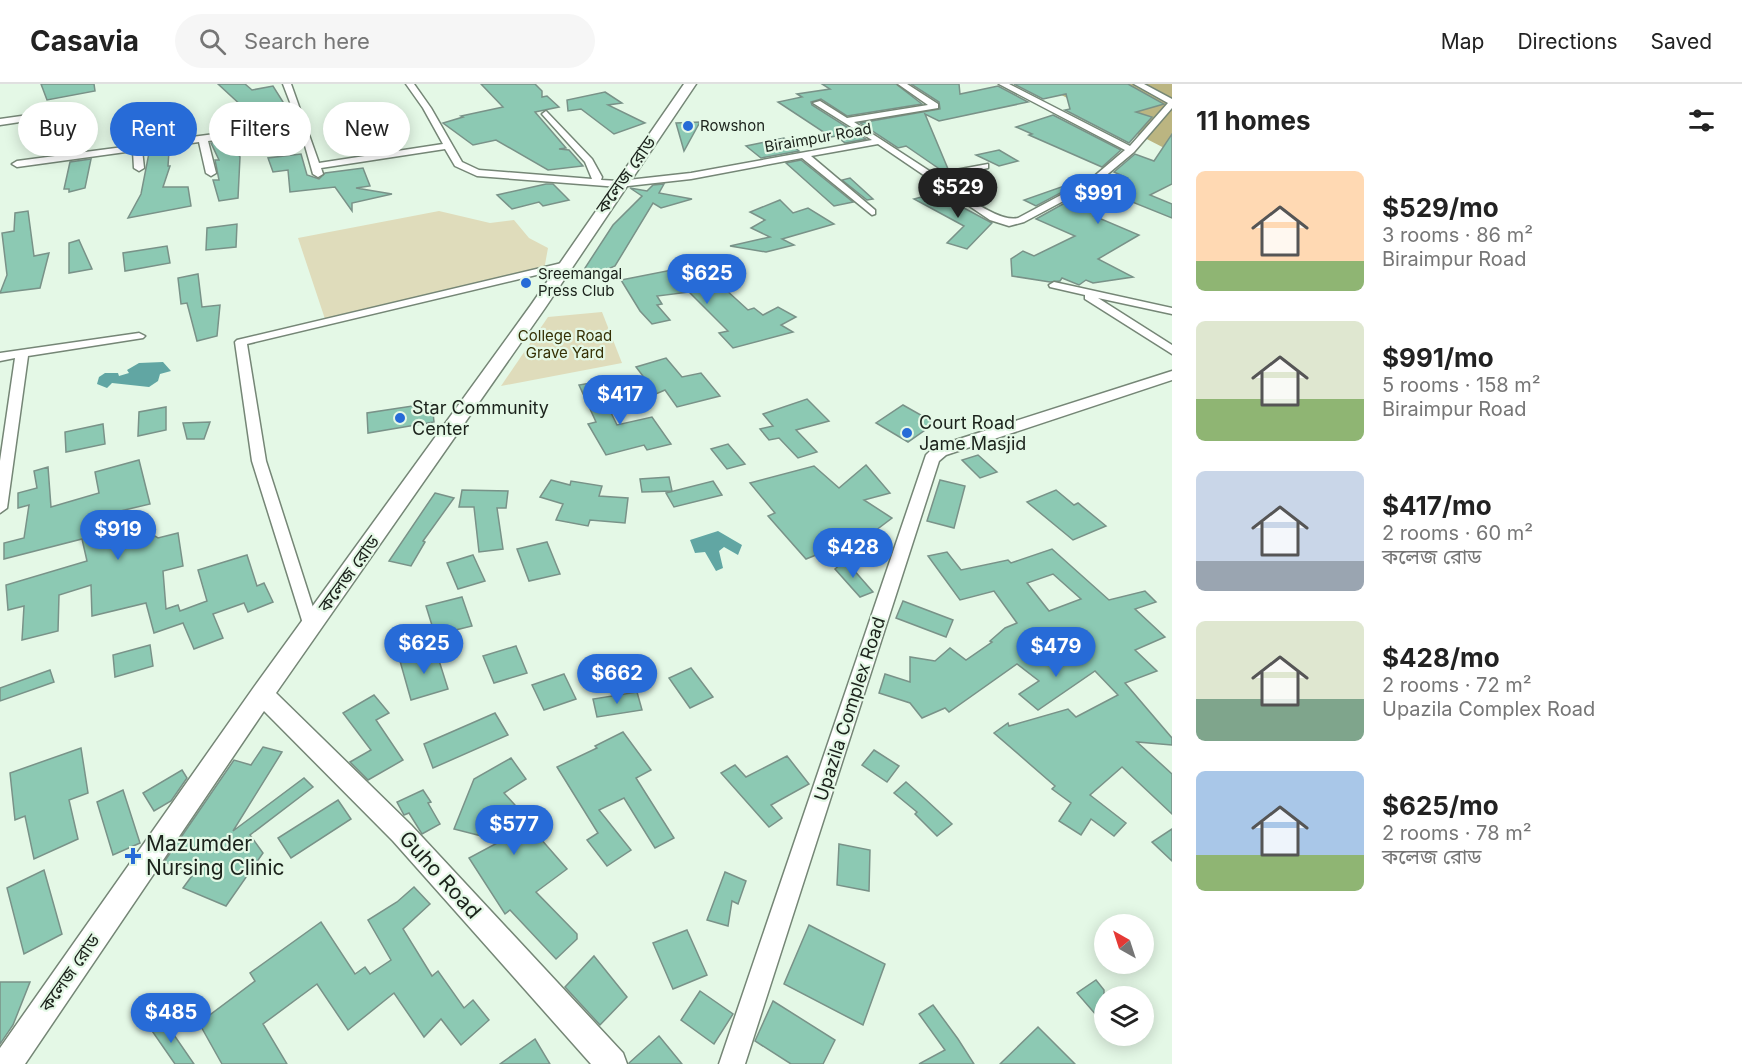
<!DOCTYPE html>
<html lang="en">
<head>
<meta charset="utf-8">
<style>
  body { margin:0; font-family:Inter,"Noto Sans Bengali",sans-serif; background:#f6f6f6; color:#222; height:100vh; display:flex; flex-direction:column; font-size:22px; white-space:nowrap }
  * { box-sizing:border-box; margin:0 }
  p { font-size:20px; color:#767676 }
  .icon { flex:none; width:33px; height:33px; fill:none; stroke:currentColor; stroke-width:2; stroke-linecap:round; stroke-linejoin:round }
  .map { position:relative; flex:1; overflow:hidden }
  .details { display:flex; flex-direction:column; background:#fff; width:570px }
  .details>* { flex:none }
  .guide { position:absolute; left:18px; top:18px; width:570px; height:54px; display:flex; gap:12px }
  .needle { width:39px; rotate:321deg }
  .fabs { position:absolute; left:1094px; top:830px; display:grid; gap:12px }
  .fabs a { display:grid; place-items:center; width:60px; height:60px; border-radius:50%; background:#fff; box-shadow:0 3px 15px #0003; font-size:30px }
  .price { position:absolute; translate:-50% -51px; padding:0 14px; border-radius:21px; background:#276bd7; color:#fff; font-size:20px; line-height:39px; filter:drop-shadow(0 2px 3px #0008) }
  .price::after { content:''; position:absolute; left:50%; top:36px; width:18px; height:14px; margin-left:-9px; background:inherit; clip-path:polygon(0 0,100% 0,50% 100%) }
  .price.active { background:#222; color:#fff }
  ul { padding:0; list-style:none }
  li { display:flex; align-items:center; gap:18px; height:150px; padding:0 24px }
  li span { display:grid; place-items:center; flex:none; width:168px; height:120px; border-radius:9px; color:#555 }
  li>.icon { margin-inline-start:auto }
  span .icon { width:72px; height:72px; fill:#fffc; stroke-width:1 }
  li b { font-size:26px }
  h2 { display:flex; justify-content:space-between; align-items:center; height:72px; padding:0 24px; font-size:26px }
  .pill { padding:0 21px; border-radius:27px; background:#fff; box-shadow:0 3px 15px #0003; font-size:21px; line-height:54px }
  .pill.active { background:#276bd7; color:#fff }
  header { display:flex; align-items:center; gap:36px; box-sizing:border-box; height:84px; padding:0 30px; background:#fff; border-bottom:2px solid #e0e0e0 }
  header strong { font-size:28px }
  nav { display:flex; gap:33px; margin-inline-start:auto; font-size:21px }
  .search { width:420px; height:54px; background:#f6f6f6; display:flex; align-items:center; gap:15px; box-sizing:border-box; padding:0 21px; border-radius:33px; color:#767676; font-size:22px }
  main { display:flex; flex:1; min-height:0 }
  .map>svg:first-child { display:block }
  .green { fill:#dfdcbb }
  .forest { fill:#bbb581 }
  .water { fill:#61a6a3 }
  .building { fill:#8cc9b3; stroke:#799288; stroke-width:1.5; fill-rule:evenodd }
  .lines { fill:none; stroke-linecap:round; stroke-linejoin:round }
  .minor-casing { stroke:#758676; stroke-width:3 }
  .tertiary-casing { stroke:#758676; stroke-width:3 }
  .secondary-casing { stroke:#758676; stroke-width:3 }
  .minor { fill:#fff; fill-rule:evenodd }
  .tertiary { fill:#fff; fill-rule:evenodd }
  .secondary { fill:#fff; fill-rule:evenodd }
  .poi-dot { fill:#276bd7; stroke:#e4f8e6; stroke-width:2 }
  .labels { text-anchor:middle; stroke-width:4.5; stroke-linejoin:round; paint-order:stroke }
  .far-poi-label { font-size:15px; fill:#1b221b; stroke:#e4f8e6; text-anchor:start }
  .far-street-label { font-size:15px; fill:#1b221b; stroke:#e4f8e6 }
  .far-park-label { font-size:15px; fill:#353004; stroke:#e4f8e6 }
  .street-label { font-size:18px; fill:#1b221b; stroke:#e4f8e6 }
  .poi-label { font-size:18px; fill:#1b221b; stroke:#e4f8e6; text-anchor:start }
  .near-poi-label { font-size:21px; fill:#1b221b; stroke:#e4f8e6; text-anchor:start }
  .near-street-label { font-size:21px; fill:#1b221b; stroke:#e4f8e6 }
</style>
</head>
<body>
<header>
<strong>Casavia</strong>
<div class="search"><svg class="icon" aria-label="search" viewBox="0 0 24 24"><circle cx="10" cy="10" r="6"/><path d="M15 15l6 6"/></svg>Search here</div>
<nav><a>Map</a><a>Directions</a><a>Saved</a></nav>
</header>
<main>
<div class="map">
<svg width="1172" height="980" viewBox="0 0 1172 980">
  <rect width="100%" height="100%" fill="#e4f8e6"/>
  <g class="green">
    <path d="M439 127 490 139 514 136 529 154 548 164 544 186 325 235 298 154Z"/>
    <path d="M602 228 622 279 501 302 548 233Z"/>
  </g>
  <path class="forest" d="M1040 0H1172V68Z"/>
  <g class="water">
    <path d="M163 278 171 287 160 290 158 297 149 303 112 299 107 304 97 300 99 293 105 289H118L119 292 129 289 127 286 139 279Z"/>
    <path d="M718 447 742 461 738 471 724 463 719 467 723 484 716 487 705 468 695 469 690 456Z"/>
  </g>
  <g class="building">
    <path d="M41 0H94L95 7 47 16Z"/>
    <path d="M218 0H245L252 6 273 2 295 37 275 40 273 35 252 43 237 45 227 27 244 24Z"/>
    <path d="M481 0H535L542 7V13L547 12 559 23 535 28 566 64 559 65 569 66 583 82 548 86 496 56 473 61 443 39 463 33 461 32 503 23Z"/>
    <path d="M822 0H896L922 20 847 32 821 15 811 18 812 21 866 55 845 59 836 52 831 53 778 18 802 13 797 10 830 5Z"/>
    <path d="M911 0H959L960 10 998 2 1028 18 939 37 925 30 948 85 941 86 906 62 898 64 860 39 940 25 939 18Z"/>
    <path d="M1014 0H1128L1164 20 1136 28 1152 33 1129 59 1065 26 1070 25 1066 10 1043 15Z"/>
    <path d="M605 8 622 19 608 21 645 39 614 50 581 25 568 27 567 16Z"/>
    <path d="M1053 31 1121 66 1102 83 1029 51 1032 50 1016 43Z"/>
    <path d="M700 38 684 67 676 39Z"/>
    <path d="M1172 50V100L1150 111 1172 120V134L1130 117 1094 132 1139 151 1098 175 1133 193 1093 199 1086 196 1079 201 1062 194 1060 197 1050 198 1012 192 1011 175 1023 167 1034 172 1075 152 1036 135 1081 110 1083 112 1127 94 1114 88 1135 70 1154 77Z"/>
    <path d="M784 54 799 67 761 74 746 62Z"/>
    <path d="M230 56 240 73 238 114 219 117 213 96H219L215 76H219L211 59Z"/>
    <path d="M999 66 1018 77 999 82 976 71Z"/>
    <path d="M169 67 168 82H170L163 103H188L191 122 128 134 141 110 149 69Z"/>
    <path d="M301 70 307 91 319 95 325 89 363 84 370 102 356 104 392 110 352 119V127L335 103 290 108 288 86 273 88 268 74Z"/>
    <path d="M91 75 85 104 69 108V105H64L70 78Z"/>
    <path d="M801 76 853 118 834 122 786 79Z"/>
    <path d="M959 93 979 106 965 109 946 95Z"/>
    <path d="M850 94 873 115 867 116 842 96Z"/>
    <path d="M546 100H553L569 116 543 122 539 118 512 125 497 111Z"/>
    <path d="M664 100 659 109 692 115 661 124 653 119 615 182 590 193 585 184 613 141 642 112 630 104 647 107 653 101Z"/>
    <path d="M1064 102 1068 105 1036 122 1024 116Z"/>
    <path d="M936 109 992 139 967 165 947 159 964 142 914 115Z"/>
    <path d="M780 116 793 129 808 124 834 140 782 155 794 161 766 168 730 162 770 153 751 144 765 136 750 128Z"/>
    <path d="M28 127 34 172 49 169 40 204 0 209 7 191 2 149 14 147 15 129Z"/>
    <path d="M237 140 236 163 206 166 207 144Z"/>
    <path d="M79 156 92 185 69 189V159Z"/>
    <path d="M167 162 170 179 125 187 123 169Z"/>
    <path d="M692 182 705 196 713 194 748 226 754 224 763 231 778 223 796 233 781 241 793 248 733 264 719 249 728 247 689 208 657 212 662 220 657 221 670 236 652 240 640 227 621 196Z"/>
    <path d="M198 190 202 223 220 221 217 252 197 257 187 219 181 220 178 194Z"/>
    <path d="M666 274 682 293 701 289 720 312 677 323 665 306 642 316 627 304 646 296 636 283Z"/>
    <path d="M596 298 617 341 652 333 671 360 647 366 644 361 606 371 588 340 596 338 579 301Z"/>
    <path d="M807 315 829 337 796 346 817 368 798 374 779 354 769 356 760 345 773 342 763 330Z"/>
    <path d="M432 319 434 338 368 349 367 329Z"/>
    <path d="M903 321 935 339 908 358 876 339Z"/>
    <path d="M166 323V346L138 352 139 328Z"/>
    <path d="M210 338 204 355H187L183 339Z"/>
    <path d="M103 340 105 360 66 368 65 348Z"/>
    <path d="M728 360 745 380 727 385 711 365Z"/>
    <path d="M978 371 997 388 980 394 962 376Z"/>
    <path d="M139 376 150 420 116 428 158 454 178 449 183 482 163 487 166 525 178 521 180 527 207 517 198 486 247 471 257 502 264 499 273 518 248 528 244 519 213 530 223 554 194 565 183 539 154 549 146 519 92 532 91 501 59 511 58 547 22 556 24 522 8 526 6 501 87 477 82 455 4 475V459L24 454 29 421 18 424V409L37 404 34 387 48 383 51 423 99 409 95 388Z"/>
    <path d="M866 381 890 409 864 416 892 434 863 456 866 459 826 467 806 475 768 432 775 429 750 399 814 382 839 404Z"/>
    <path d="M669 393 672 407 642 408 640 395Z"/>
    <path d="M551 396 570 401 571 397 602 402 599 412 628 414 625 439 590 436 588 442 556 436 563 420 540 413Z"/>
    <path d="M940 396 965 402 954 444 927 437Z"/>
    <path d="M713 397 722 411 674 423 666 409Z"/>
    <path d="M462 406 508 407 506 424H497L503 465 479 468 474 423H459Z"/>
    <path d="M1056 406 1074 421 1078 419 1106 442 1073 456 1027 418Z"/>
    <path d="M435 409 454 414 423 457 425 458 411 482 389 477Z"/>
    <path d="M547 458 560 490 529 497 517 465Z"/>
    <path d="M1052 465 1109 516 1145 507 1156 518 1135 525 1165 553 1135 566 1157 587 1125 599 1172 654V661L1137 658 1172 690V730L1122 683 1090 711 1126 739 1114 752 1091 735 1081 751 1059 737 1071 719 1052 705 1055 702 994 649 1008 639 1009 642 1068 625 1076 633 1118 611 1095 587 1038 626 1019 610 1039 597 1017 580 949 628 945 624 922 634 910 619 879 609 885 590 910 598V573L935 577 950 564 966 576 992 558 990 557 1005 544 1017 539 994 507 960 516 928 472 947 468 961 486 1008 476 1011 479ZM1053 490 1081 515 1049 527 1027 499Z"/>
    <path d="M473 471 485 497 458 505 447 479Z"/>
    <path d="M845 476 873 508 860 513 835 485Z"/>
    <path d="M462 513 472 542 435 551 426 522Z"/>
    <path d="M903 517 953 536 946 553 896 534Z"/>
    <path d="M150 561 153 582 115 593 113 571Z"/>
    <path d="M516 562 527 589 494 599 483 572Z"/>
    <path d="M436 567 448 605 411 616 400 577Z"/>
    <path d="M691 584 713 613 690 624 669 594Z"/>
    <path d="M50 586 54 598 0 617V604Z"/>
    <path d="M564 590 576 615 544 626 532 601Z"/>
    <path d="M637 608 642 626 597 633 593 615Z"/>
    <path d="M374 611 389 629 376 636 403 676 368 696 350 678 371 666 343 629Z"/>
    <path d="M495 629 508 651 433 684 424 660Z"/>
    <path d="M623 648 651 686 636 694 674 754 655 764 624 714 599 726 631 766 607 782 587 756 598 749 557 683 597 664 595 662Z"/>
    <path d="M263 663 282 668 233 747 304 694 313 703 250 751 263 769 226 822 183 804 194 789 164 778 234 676 251 681Z"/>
    <path d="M81 664 88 709 69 716 78 755 34 775 25 732 15 736 10 689Z"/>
    <path d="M874 666 899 682 887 698 862 681Z"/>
    <path d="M787 672 809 700 771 721 782 734 769 743 721 689 735 681 746 693Z"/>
    <path d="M511 674 526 695 504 709 536 744 533 746 567 785 536 808 577 850V855L556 875 510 826 505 830 469 774 501 757 454 745 474 695Z"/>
    <path d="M182 686 187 694 171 717 154 727 143 709Z"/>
    <path d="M906 698 924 714 952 740 937 752 915 730 917 728 894 709Z"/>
    <path d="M123 706 140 759 113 771 97 718Z"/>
    <path d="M423 706 431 718 428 719 440 740 422 750 409 729 404 731 397 718Z"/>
    <path d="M338 716 351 735 291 774 278 754Z"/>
    <path d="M1172 745V777L1152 758Z"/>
    <path d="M839 760 870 766 869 807 837 801Z"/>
    <path d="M44 786 62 850 24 870 7 804Z"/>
    <path d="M725 788 746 797 738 820 732 817 728 842 707 836Z"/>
    <path d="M414 803 430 820 403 845 432 892 438 887 464 924 473 916 489 936 461 961 441 935 424 953 394 909 348 946 317 900 263 940 287 980H222L199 939 255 897 250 889 321 838 355 890 365 883 370 890 391 876 368 836 397 818Z"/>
    <path d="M809 841 885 880 863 941 784 900Z"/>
    <path d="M687 846 707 891 673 905 653 859Z"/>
    <path d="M594 872 627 913 600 941 565 903Z"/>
    <path d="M1096 896 1104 906V940L1077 909Z"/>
    <path d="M0 898H30L13 941 0 960Z"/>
    <path d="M700 907 733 930 714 960 681 936Z"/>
    <path d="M773 917 835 956 823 980H791L755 957Z"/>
    <path d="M933 921 958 955 974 980H919L945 966 919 930Z"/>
    <path d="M163 935 194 980H175L150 944Z"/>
    <path d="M1038 943 1075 980H1000Z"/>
    <path d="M659 952 682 980H629V979Z"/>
    <path d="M535 955 550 980H500Z"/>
  </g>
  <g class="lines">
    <defs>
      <g id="minor">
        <path d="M283 0H291L319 79 443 60 423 24 406 0H414L431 24 462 78 479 86 592 95 585 78 542 30 546 27 592 75 602 93 601 96 619 97 691 89 872 56 813 19 820 17 847 34 928 21 898 0H907L938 20V24L854 38 934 90 988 80V84L940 94C959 106 996 139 1018 134L1091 95 1125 66 999 0H1009L1130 62 1168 19 1134 0H1144L1172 15V24L1134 68 1097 99 1024 138 1009 142 990 136 878 60 811 72 875 126V130L872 131 802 74 691 95 619 103 477 92 455 82 445 65 321 84 323 90 318 93 313 90 300 44 208 57 216 89 211 92 206 89 199 58 142 66 144 84 139 87 134 84 133 67 17 83 12 80 17 77 184 55 181 41 185 38 189 41 192 53 298 39Z"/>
        <path d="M57 27 60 28V32L0 41V35Z"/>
        <path d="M566 178 570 179V183L247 260 266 377 319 542 317 546H305L252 377 235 258 237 256Z"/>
        <path d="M1054 198 1172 224V230L1098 214 1172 261V270L1085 215V211L1050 203 1049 201Z"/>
        <path d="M139 249 145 252 143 254 28 272 7 424 0 429V377L15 274 0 277V269Z"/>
      </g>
      <path id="tertiary" d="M1172 287V296L946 371 939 377 745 980H719L926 371 934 363Z"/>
      <path id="secondary" d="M684 0H696L545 224 276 609 411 741 623 969 627 980H591L393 757 264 627 25 980H0V964L254 603 531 221Z"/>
    </defs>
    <use href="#minor" class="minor-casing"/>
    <use href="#tertiary" class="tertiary-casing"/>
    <use href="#secondary" class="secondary-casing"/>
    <use href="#minor" class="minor"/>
    <use href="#tertiary" class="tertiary"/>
    <use href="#secondary" class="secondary"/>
  </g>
  <g class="poi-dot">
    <circle cx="688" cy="42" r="6"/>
    <circle cx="526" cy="199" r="6"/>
    <circle cx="400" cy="334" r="6"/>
    <circle cx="907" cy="349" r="6"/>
    <path d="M130 763h6v6h6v6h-6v6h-6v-6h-6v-6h6z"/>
  </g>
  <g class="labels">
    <g class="far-poi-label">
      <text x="700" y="47">Rowshon</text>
      <text x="538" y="195">Sreemangal<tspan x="538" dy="17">Press Club</tspan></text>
    </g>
    <g class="far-street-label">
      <text transform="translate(818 54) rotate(-10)" y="5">Biraimpur Road</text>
    </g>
    <g class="far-park-label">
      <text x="565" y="257">College Road<tspan x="565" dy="17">Grave Yard</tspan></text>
    </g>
    <g class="street-label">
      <text transform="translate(626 91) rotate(-55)" y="6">কলেজ রোড</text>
      <text transform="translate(349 490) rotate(-54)" y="6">কলেজ রোড</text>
      <text transform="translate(850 625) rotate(-72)" y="6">Upazila Complex Road</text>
      <text transform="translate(70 889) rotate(-55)" y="6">কলেজ রোড</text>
    </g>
    <g class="poi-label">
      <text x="412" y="330">Star Community<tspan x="412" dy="21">Center</tspan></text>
      <text x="919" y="345">Court Road<tspan x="919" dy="21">Jame Masjid</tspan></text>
    </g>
    <g class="near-poi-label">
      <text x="146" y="767">Mazumder<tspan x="146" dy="24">Nursing Clinic</tspan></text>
    </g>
    <g class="near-street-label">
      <text transform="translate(440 791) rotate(48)" y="7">Guho Road</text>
    </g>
  </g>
</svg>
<div class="fabs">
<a><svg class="needle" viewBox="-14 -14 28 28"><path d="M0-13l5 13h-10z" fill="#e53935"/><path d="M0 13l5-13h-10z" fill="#767676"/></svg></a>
<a><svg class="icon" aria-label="layers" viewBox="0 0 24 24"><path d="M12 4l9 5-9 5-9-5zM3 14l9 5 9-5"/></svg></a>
</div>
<b class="price active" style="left:958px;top:135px">$529</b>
<b class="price" style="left:1098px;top:141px">$991</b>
<b class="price" style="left:707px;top:221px">$625</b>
<b class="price" style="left:620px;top:342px">$417</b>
<b class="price" style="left:118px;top:477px">$919</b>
<b class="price" style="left:853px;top:495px">$428</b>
<b class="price" style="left:424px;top:591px">$625</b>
<b class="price" style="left:1056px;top:594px">$479</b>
<b class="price" style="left:617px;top:621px">$662</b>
<b class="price" style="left:514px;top:772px">$577</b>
<b class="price" style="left:171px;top:960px">$485</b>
<div class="guide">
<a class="pill">Buy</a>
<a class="pill active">Rent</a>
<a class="pill">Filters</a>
<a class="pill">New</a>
</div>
</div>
<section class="details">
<h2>11 homes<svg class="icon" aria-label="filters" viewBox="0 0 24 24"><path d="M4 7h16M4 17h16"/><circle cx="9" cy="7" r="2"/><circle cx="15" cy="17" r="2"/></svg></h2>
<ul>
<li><span style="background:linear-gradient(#ffd9b3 75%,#8fb573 0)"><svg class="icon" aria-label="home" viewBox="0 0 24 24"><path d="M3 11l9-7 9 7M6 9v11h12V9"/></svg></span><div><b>$529/mo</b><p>3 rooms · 86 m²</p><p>Biraimpur Road</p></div></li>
<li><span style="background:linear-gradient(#dfe7d0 65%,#8fb573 0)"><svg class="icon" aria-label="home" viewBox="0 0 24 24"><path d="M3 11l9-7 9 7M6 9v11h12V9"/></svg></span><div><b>$991/mo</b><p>5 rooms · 158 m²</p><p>Biraimpur Road</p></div></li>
<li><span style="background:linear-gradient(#c9d6e8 75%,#9aa5b1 0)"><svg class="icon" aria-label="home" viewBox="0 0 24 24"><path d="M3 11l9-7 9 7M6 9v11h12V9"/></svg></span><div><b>$417/mo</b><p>2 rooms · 60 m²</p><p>কলেজ রোড</p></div></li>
<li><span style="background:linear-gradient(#dfe7d0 65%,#7fa58c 0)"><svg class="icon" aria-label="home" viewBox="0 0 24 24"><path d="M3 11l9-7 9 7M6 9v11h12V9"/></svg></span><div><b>$428/mo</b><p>2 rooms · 72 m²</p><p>Upazila Complex Road</p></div></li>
<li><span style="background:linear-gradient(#a9c7e8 70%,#8fb573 0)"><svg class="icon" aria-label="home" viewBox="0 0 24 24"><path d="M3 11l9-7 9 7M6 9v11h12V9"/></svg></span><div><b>$625/mo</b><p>2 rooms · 78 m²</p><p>কলেজ রোড</p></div></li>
</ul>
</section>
</main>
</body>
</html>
